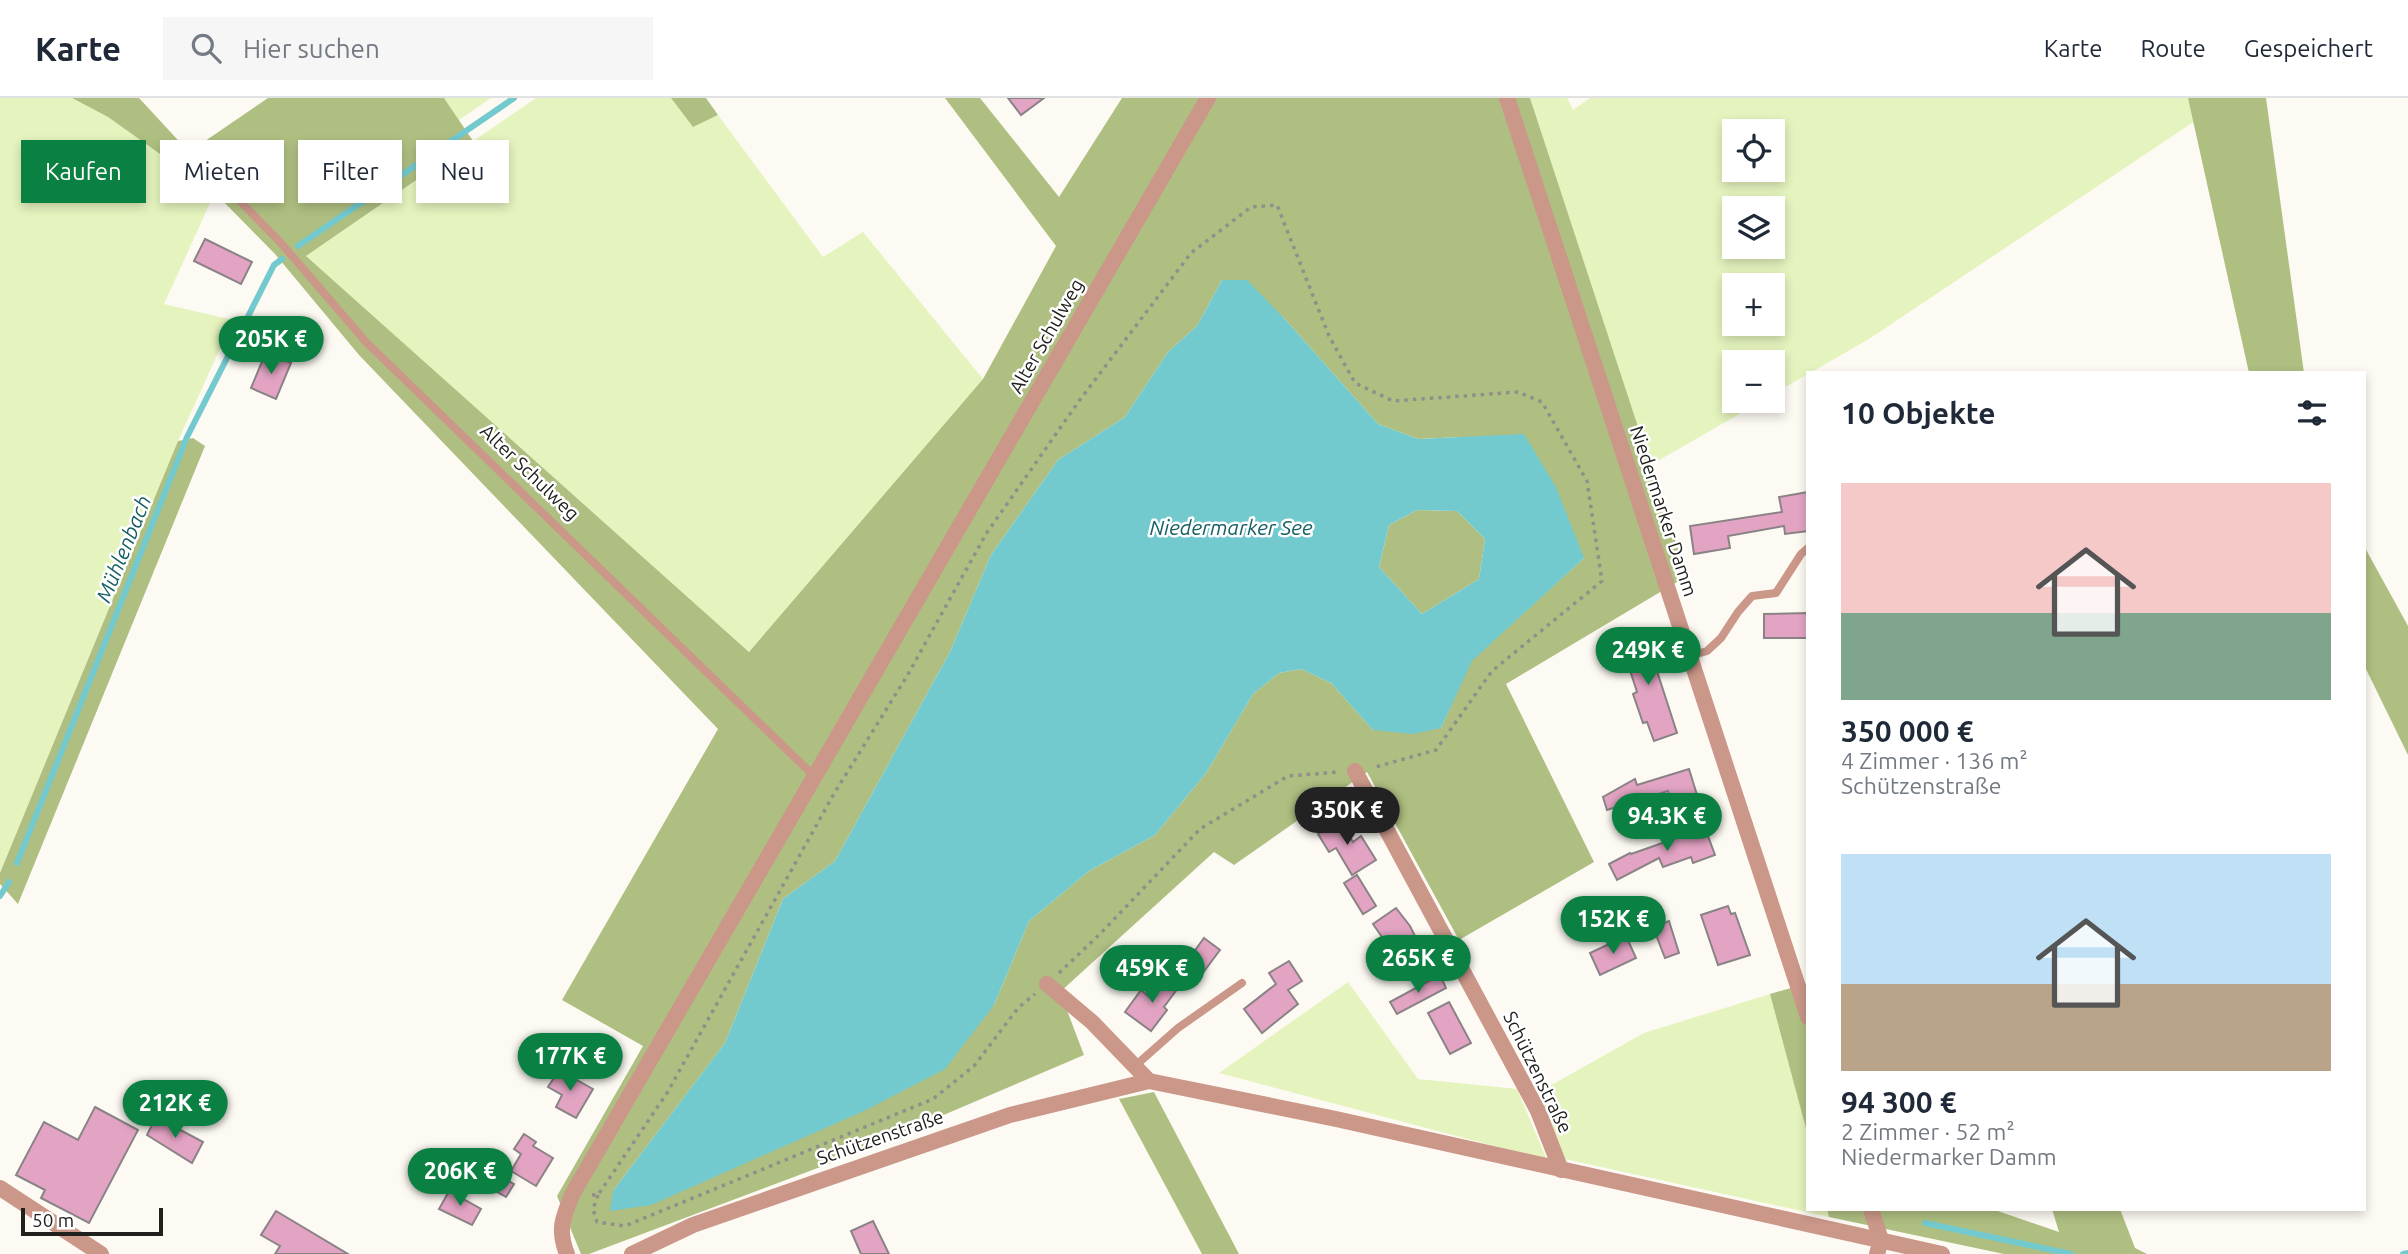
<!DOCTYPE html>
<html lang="de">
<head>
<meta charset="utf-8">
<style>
  body { margin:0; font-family:Ubuntu,sans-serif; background:#f6f6f7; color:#1f2937; height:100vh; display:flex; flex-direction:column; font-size:26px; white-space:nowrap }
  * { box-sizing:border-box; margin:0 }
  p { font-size:23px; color:#747a83 }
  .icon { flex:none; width:38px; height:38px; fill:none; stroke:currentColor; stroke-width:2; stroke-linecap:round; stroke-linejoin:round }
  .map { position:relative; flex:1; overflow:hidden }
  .sheet { position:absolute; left:1806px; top:273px; width:560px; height:840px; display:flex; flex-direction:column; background:#fff; border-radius:0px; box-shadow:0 4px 10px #0003 }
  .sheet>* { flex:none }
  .hud { position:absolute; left:21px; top:42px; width:665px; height:63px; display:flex; gap:14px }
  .tools { position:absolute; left:1722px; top:21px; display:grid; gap:14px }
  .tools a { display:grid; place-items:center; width:63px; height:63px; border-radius:0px; background:#fff; box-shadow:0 4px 10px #0003; font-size:35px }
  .scale { position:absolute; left:21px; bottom:18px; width:142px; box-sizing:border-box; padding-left:7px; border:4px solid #21201d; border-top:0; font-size:19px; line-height:24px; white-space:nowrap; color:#21201d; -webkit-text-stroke:5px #fff; paint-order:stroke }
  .price { position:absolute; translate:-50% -60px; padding:0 16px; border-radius:24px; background:#0b8043; color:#fff; font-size:23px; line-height:46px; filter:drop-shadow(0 2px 4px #0008) }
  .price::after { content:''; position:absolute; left:50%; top:42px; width:21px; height:16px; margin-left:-10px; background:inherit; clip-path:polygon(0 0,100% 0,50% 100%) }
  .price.on { background:#222; color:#fff }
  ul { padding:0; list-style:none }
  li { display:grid; align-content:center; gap:14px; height:371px; padding:0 35px }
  li span { display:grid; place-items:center; height:217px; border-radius:0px; color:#555 }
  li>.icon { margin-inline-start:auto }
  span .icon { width:126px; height:126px; fill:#fffc; stroke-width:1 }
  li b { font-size:30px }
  h2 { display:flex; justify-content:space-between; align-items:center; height:84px; padding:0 35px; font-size:30px }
  .tag { padding:0 24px; border-radius:0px; background:#fff; box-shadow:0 4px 10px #0003; font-size:24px; line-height:63px }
  .tag.on { background:#0b8043; color:#fff }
  header { display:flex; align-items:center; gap:42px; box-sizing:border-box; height:98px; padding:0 35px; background:#fff; border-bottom:2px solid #e0e1e3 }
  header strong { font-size:33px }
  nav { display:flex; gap:38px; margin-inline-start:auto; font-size:24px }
  .search { width:490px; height:63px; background:#f6f6f7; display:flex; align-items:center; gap:18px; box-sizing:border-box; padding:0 24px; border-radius:0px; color:#747a83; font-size:26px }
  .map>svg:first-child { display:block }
  .green { fill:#e5f3be; fill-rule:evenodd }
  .forest { fill:#afbf81; fill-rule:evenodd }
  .water { fill:#72c9ce; fill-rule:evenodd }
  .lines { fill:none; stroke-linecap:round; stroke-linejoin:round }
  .stream { stroke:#72c9ce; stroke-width:6 }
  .building { fill:#e3a4c4; stroke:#8a8386; stroke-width:2 }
  .path { stroke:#918f8a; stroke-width:3.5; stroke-dasharray:3.5 5; stroke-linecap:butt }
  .lane { stroke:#ca9789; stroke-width:8 }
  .street { stroke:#ca9789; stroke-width:16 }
  .labels { text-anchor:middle; stroke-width:5; stroke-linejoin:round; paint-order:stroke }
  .street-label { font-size:19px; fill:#21201d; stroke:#fff }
  .water-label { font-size:21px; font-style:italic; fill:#176064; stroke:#fff }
</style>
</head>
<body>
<header>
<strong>Karte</strong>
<div class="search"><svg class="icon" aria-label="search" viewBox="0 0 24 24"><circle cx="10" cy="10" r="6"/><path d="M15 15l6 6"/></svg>Hier suchen</div>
<nav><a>Karte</a><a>Route</a><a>Gespeichert</a></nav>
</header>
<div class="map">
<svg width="2408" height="1156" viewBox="0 0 2408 1156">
  <rect width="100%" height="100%" fill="#fdfaf3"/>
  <g class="green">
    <path d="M0 0H72L108 19 215 94 164 206 233 222 178 343 0 775Z"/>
    <path d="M444 0H491L459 22Z"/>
    <path d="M536 0H671L693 29 718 17 823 159 863 134 983 281 749 554 306 158Z"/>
    <path d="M1530 0H1567L1573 12 1590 0H2188L2195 23 1869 241 1773 296V264H1734V303H1762L1649 368ZM1734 33H1773V72H1734ZM1734 110H1773V149H1734ZM1734 187H1773V226H1734Z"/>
    <path d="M1348 884 1418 981 1517 991 1547 1062 1219 975Z"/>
    <path d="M1770 896 1808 1038V1111H1827L1829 1119 1565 1061 1539 994 1644 935Z"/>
  </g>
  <g class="forest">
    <path d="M72 0H139L189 54 268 0H444L473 43 306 158 749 554 983 281 1056 148 945 0H980L1059 99 1122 0H1530L1687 478 1506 586 1594 764 1459 842 1367 674 1234 767 1214 754 1060 894 1084 957 831 1065 589 1156H581L557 1098 643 948 562 902 718 631 359 257 275 156 215 95 108 19ZM1222 182 1283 219 1378 326 1418 341 1461 339 1584 460 1471 563 1441 630 1373 632 1331 585 1301 571 1279 575 1253 596 1206 675 1155 737 1089 773 1029 823 994 907 613 1093 725 945 783 801 835 763 950 554 991 457 1058 362 1125 319 1168 254 1197 228Z"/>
    <path d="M671 0H706L718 17 693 29Z"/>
    <path d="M2188 0H2266L2304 275H2249Z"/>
    <path d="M193 340 205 348 18 806 0 786V775L178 343Z"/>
    <path d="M1417 412 1457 413 1485 441 1479 481 1422 516 1379 469 1389 427Z"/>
    <path d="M2364 448 2408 528V657L2364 567Z"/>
    <path d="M1808 885V1038L1770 896Z"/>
    <path d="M1154 994 1239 1156H1202L1119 1001Z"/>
    <path d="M1827 1111H1992L2059 1134 2052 1111H2120L2135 1150 2147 1156H2004L1829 1119Z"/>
  </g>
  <path class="water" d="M1222 182H1247L1283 219 1378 326 1418 341 1524 336 1556 389 1584 460 1472 563 1441 630 1413 636 1373 632 1331 585 1301 571 1279 575 1253 596 1206 675 1155 737 1089 773 1029 823 994 907 945 971 866 1012 651 1107 610 1113 613 1093 725 945 783 801 835 763 950 554 991 457 1058 362 1125 319 1168 254 1197 228ZM1417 412 1457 413 1485 441 1479 481 1422 516 1379 469 1389 427Z"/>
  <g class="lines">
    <g class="stream">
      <path d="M298 148 514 0"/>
      <path d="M17 765 187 339 274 167 282 161"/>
      <path d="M0 798 9 784"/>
      <path d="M1925 1125 2071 1156"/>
      <path d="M2403 1156 2408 1155"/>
    </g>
  </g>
  <g class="building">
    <path d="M1008 0H1044L1021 17Z"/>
    <path d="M205 141 252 164 241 186 194 163Z"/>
    <path d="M266 254 291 265 276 301 251 290Z"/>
    <path d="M1808 394V433L1785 436 1784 428 1728 438 1730 450 1694 456 1690 428 1782 414 1779 399Z"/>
    <path d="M1808 515V540H1764V516Z"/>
    <path d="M1644 533 1677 635 1654 643 1647 624 1643 625 1633 596 1637 594 1620 541Z"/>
    <path d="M1689 671 1698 700 1673 708 1668 693 1607 712 1603 699 1635 681 1637 687Z"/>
    <path d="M1340 722 1353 744 1361 738 1376 762 1352 777 1336 750 1329 754 1318 736Z"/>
    <path d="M1705 730 1715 757 1693 765 1691 759 1663 769 1659 760 1617 782 1609 766 1630 755 1631 756Z"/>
    <path d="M1357 777 1376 808 1363 816 1344 785Z"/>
    <path d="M1728 808 1731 816 1735 815 1750 857 1718 867 1701 817Z"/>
    <path d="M1396 810 1410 828 1422 852 1426 850 1435 868 1408 881 1393 855 1373 826Z"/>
    <path d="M1669 823 1679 855 1665 860 1653 829Z"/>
    <path d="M1626 838 1636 860 1600 877 1590 855Z"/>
    <path d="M1204 840 1220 852 1193 888 1178 876Z"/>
    <path d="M1289 863 1302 883 1288 892 1298 906 1262 935 1244 911 1276 886 1269 875Z"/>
    <path d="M1440 877 1446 890 1397 916 1390 904Z"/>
    <path d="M1164 879 1178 890 1164 909 1167 912 1151 933 1125 914 1141 892 1149 899Z"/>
    <path d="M1449 904 1471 945 1450 956 1428 915Z"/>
    <path d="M559 972 593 991 576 1020 556 1009 562 997 548 989Z"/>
    <path d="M95 1009 138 1032 89 1125 41 1100 45 1092 16 1077 44 1024 78 1042Z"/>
    <path d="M156 1019 203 1044 192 1065 147 1037Z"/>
    <path d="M524 1036 536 1044 533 1048 553 1060 536 1088 511 1073 521 1056 514 1051Z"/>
    <path d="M492 1074 514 1086 506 1099 484 1087Z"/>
    <path d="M449 1093 481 1111 472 1127 439 1111Z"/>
    <path d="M276 1113 348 1156H275L280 1148 261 1137Z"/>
    <path d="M873 1123 889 1156H861L851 1133Z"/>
  </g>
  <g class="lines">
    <g class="path">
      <path d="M1059 875 1101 835 1200 731 1288 678 1340 674"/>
      <path d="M592 1097H598L667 995 835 694 907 578 986 436 1079 303 1191 155 1251 109 1277 107 1329 238 1355 285 1393 303 1518 294 1542 304 1587 383 1602 483 1492 573 1436 652 1372 670"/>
      <path d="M598 1097 593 1111 597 1124 625 1128 933 1001 974 968 1018 910 1035 896"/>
    </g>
    <g class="lane">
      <path d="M226 89 280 144 366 244 815 679"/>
      <path d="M1690 558 1707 553 1721 540 1738 514 1752 498 1776 495 1801 456 1808 450"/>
      <path d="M1135 968 1178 930 1242 885"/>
    </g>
    <g class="street">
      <path d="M1507 0 1808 919"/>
      <path d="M1355 673 1538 1013 1561 1072"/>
      <path d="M1047 886 1092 924 1149 983"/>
      <path d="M0 1090 101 1156"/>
      <path d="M1871 1111 1881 1142 1877 1156"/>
      <path d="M567 1156C557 1131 563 1119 573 1095L1208 0"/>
      <path d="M632 1156 693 1127 1010 1017 1149 983 1336 1021 1942 1156"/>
    </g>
  </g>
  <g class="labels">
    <g class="street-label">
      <text transform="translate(1046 238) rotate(-60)" y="7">Alter Schulweg</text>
      <text transform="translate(530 374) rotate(44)" y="7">Alter Schulweg</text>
      <text transform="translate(1664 413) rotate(72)" y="7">Niedermarker Damm</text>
      <text transform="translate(1538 974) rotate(64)" y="7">Schützenstraße</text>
      <text transform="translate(880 1039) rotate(-19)" y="7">Schützenstraße</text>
    </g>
    <g class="water-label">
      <text x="1231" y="437">Niedermarker See</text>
      <text transform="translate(124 451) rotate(-68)" y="7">Mühlenbach</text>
    </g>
  </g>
</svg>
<div class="tools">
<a><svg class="icon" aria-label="locate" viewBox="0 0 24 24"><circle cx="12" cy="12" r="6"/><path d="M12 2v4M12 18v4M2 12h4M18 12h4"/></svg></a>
<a><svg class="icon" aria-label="layers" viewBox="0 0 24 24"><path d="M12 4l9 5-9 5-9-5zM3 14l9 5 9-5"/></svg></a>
<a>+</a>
<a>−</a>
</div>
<div class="scale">50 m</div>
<b class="price" style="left:271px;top:278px">205K €</b>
<b class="price" style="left:1648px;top:589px">249K €</b>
<b class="price on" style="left:1347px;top:749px">350K €</b>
<b class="price" style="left:1667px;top:755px">94.3K €</b>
<b class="price" style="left:1613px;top:858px">152K €</b>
<b class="price" style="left:1418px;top:897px">265K €</b>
<b class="price" style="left:1152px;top:907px">459K €</b>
<b class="price" style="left:570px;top:995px">177K €</b>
<b class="price" style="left:175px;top:1042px">212K €</b>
<b class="price" style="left:460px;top:1110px">206K €</b>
<div class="hud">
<a class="tag on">Kaufen</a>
<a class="tag">Mieten</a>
<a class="tag">Filter</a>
<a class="tag">Neu</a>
</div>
<section class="sheet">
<h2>10 Objekte<svg class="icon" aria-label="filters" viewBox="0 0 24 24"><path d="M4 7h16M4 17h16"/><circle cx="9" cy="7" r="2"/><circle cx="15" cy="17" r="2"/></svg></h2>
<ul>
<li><span style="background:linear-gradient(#f6c9c9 60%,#7fa58c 0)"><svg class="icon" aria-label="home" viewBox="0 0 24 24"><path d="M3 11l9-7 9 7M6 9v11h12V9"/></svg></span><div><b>350 000 €</b><p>4 Zimmer · 136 m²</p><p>Schützenstraße</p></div></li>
<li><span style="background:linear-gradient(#bfe0f5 60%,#b9a48a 0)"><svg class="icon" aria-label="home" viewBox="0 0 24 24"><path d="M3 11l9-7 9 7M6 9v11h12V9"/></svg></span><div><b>94 300 €</b><p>2 Zimmer · 52 m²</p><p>Niedermarker Damm</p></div></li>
</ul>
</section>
</div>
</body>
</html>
